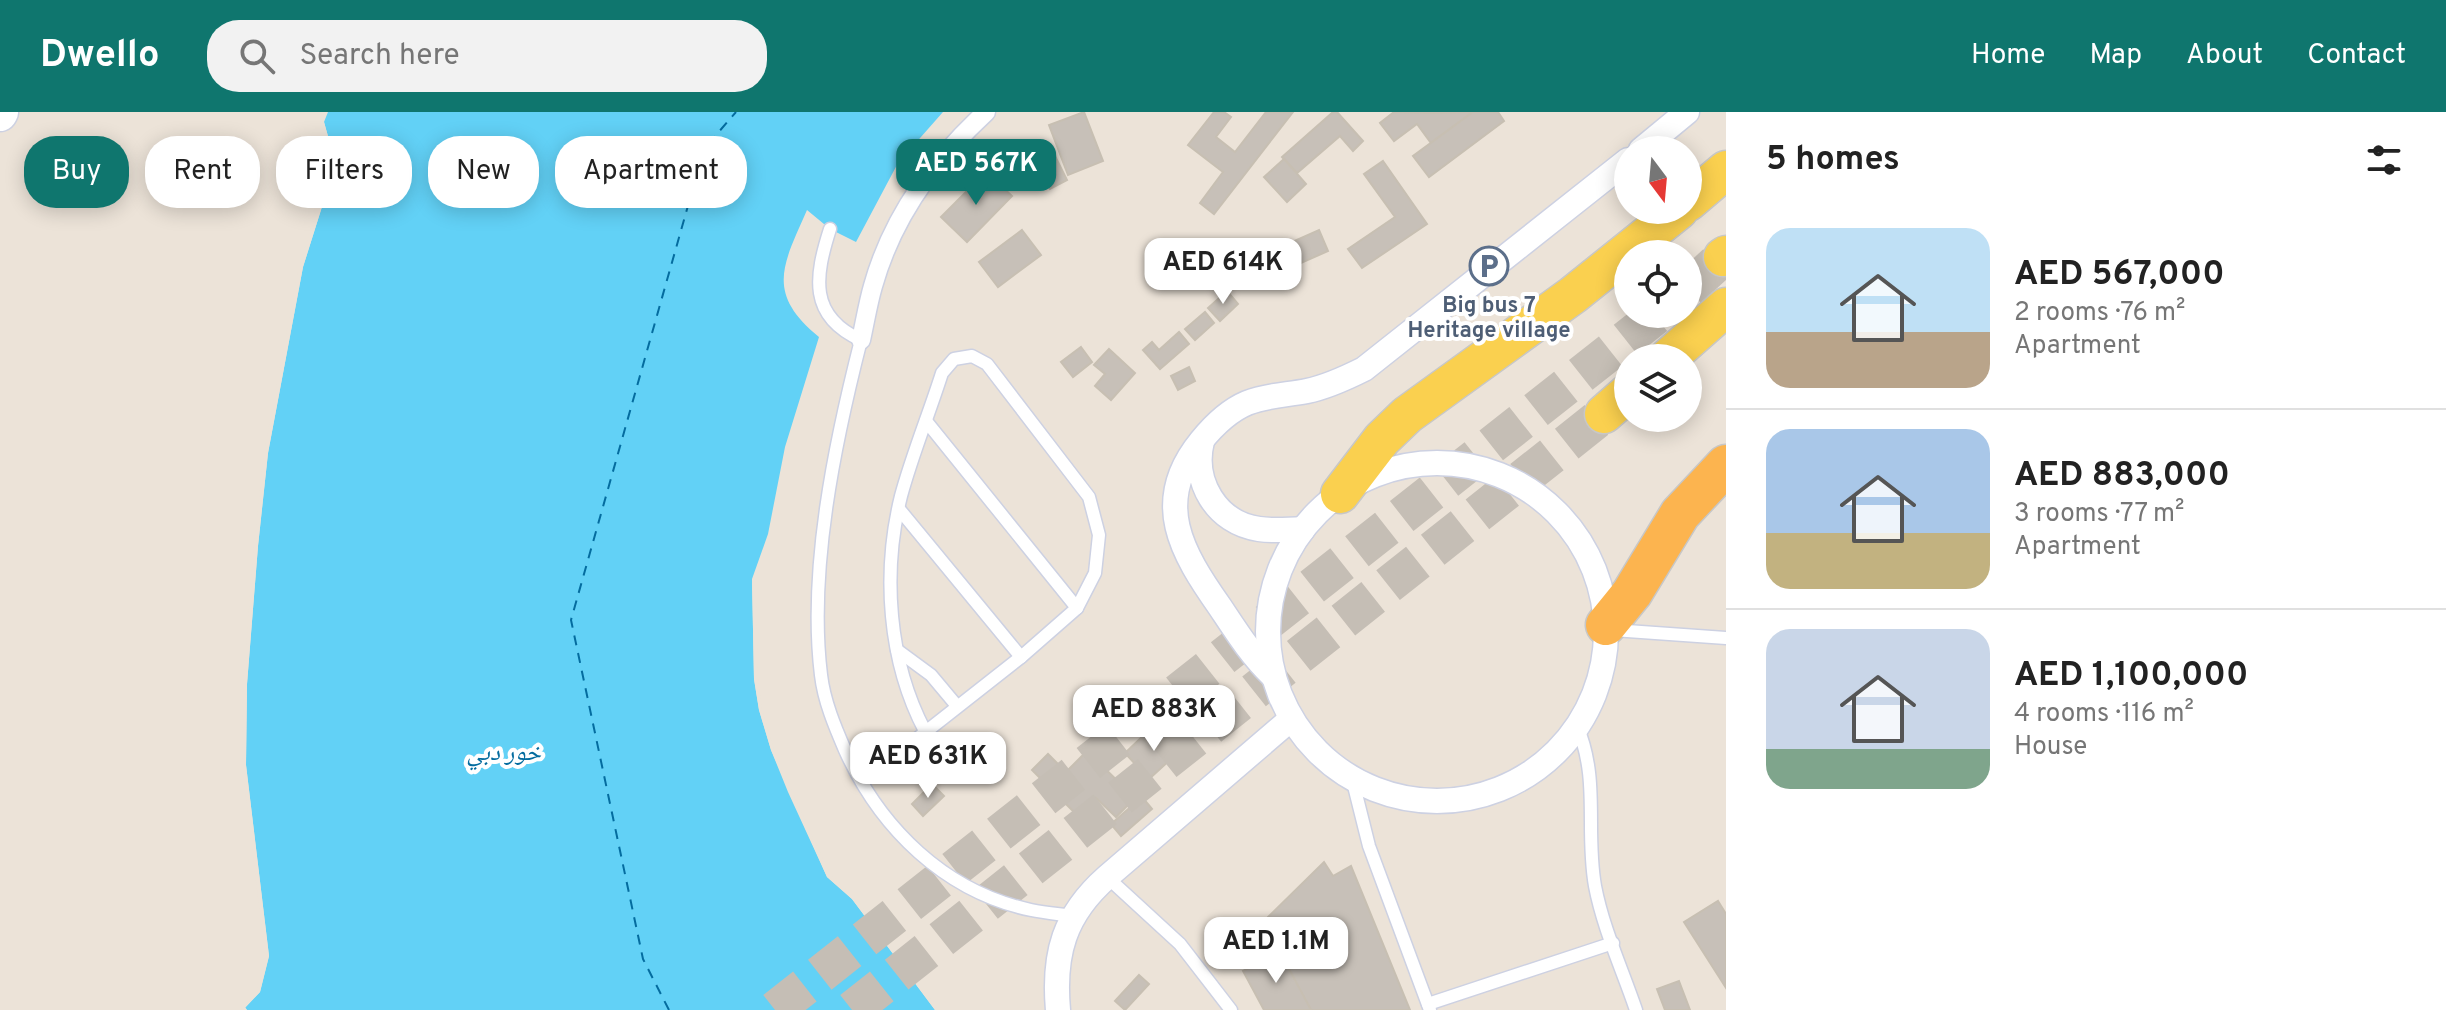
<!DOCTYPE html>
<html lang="en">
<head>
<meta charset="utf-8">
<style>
  body { margin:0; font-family:Overpass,"Noto Naskh Arabic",sans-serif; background:#f2f2f2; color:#222; height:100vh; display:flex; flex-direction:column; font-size:30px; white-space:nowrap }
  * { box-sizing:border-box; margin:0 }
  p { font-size:26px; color:#767676 }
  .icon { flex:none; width:44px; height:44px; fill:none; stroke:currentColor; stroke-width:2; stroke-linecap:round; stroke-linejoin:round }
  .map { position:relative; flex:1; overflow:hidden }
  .sheet { display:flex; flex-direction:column; background:#fff; width:720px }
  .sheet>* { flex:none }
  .hud { position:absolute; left:24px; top:24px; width:760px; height:72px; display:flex; gap:16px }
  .needle { width:52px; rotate:164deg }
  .fabs { position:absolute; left:1614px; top:24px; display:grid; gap:16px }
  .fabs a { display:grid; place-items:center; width:88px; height:88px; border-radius:50%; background:#fff; box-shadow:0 4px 20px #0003; font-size:40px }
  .price { position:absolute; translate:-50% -68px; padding:0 18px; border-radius:16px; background:#fff; color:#222; font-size:26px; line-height:52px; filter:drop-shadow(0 2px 4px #0008) }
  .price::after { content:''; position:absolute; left:50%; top:48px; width:24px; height:18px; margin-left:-12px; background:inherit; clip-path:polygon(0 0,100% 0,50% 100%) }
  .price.selected { background:#0f766e; color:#fff }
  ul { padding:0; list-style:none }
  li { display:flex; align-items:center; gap:24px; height:200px; padding:0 40px }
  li+li { border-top:2px solid #e0e0e0 }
  li span { display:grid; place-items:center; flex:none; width:224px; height:160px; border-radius:24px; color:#555 }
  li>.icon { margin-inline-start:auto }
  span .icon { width:96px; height:96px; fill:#fffc; stroke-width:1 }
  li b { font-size:34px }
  h2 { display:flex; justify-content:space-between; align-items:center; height:96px; padding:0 40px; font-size:34px }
  .chip { padding:0 28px; border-radius:32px; background:#fff; box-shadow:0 4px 20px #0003; font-size:28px; line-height:72px }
  .chip.selected { background:#0f766e; color:#fff }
  header { display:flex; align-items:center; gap:48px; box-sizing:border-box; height:112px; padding:0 40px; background:#0f766e; color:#fff }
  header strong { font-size:38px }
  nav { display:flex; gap:44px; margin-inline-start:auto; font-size:28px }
  .search { width:560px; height:72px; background:#f2f2f2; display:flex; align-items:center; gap:20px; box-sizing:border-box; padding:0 28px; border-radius:32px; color:#767676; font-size:30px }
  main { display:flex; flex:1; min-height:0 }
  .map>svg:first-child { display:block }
  .water { fill:#62d1f6 }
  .pier { fill:#ece3d8 }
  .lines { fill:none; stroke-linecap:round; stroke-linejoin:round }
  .ferry { stroke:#046c9f; stroke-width:2; stroke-dasharray:10 8; stroke-linecap:butt }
  .building { fill:#c7c0b8; stroke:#c7bfb2; stroke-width:2 }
  .primary-tunnel { stroke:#c5beb5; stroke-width:38; stroke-dasharray:38 19; stroke-linecap:butt }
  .service-casing { stroke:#cdd1e2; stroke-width:15 }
  .pedestrian-casing { stroke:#cdd1e2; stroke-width:21 }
  .minor-casing { stroke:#cdd1e2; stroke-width:27 }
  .secondary-casing { stroke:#cdd1e2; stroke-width:37 }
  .primary-casing { stroke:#c7c7c7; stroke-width:41 }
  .trunk-casing { stroke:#c7c7c7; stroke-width:43 }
  .service { stroke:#fff; stroke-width:12 }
  .pedestrian { stroke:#fff; stroke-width:18 }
  .minor { stroke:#fff; stroke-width:24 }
  .secondary { stroke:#fff; stroke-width:34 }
  .primary { stroke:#fad04f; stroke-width:38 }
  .trunk { stroke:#fcb44f; stroke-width:40 }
  .labels { text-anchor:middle; stroke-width:8; stroke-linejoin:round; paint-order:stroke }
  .service-label { font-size:22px; font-weight:bold; fill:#4e5e75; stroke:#fff }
  .water-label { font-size:24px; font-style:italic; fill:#046c9f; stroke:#fff }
</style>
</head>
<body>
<header>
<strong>Dwello</strong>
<div class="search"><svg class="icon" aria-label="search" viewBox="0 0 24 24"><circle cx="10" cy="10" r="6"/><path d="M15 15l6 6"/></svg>Search here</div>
<nav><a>Home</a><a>Map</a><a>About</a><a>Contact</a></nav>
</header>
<main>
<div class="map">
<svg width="1726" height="898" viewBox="0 0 1726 898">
  <rect width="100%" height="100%" fill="#ece3d8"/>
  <path class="water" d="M328 0H943L898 51 856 130 830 117 807 98C783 153 765 181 819 225L785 335 768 422 752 467 754 567 759 598 771 638 827 765 852 787 935 898H247L245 896 260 880 269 844 246 653 247 572 258 434 268 341 303 155 332 63 331 35 324 10Z"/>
  <g class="pier">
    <path d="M324 10 331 35 332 63 303 155 268 341 258 434 247 572 246 653 269 844 260 880 245 895 247 898H241L242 893 257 878 265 844 242 653 243 571 254 433 264 340 299 154 328 63 327 35 322 16Z"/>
    <path d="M752 467 756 483 758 567 762 597 774 637 792 679 830 762 855 785 939 898H935L852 787 827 765 788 680 771 638 759 598 754 567Z"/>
  </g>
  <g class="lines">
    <path class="ferry" d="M669 898 643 847 571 508 704 37 736 0"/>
  </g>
  <g class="building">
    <path d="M1084 0 1103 49 1068 63 1049 13Z"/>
    <path d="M1214 0H1224L1231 5 1216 25 1235 40 1266 0H1293L1214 102 1200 91 1223 60 1188 33Z"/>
    <path d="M1333 0H1337L1363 29 1353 39 1340 24 1297 61 1282 45Z"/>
    <path d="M1394 0 1432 1 1473 0 1431 31 1417 12 1394 29 1380 11Z"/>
    <path d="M1473 0H1498L1504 9 1429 65 1413 44Z"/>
    <path d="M1052 38 1067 68 1050 77 1034 47Z"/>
    <path d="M1284 47 1306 72 1287 90 1264 65Z"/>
    <path d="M1383 49 1427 112 1362 156 1348 137 1395 105 1364 62Z"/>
    <path d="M986 60 1012 84 967 130 941 105Z"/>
    <path d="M1022 118 1041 143 998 175 979 150Z"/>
    <path d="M1319 118 1328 139 1283 159 1274 138Z"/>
    <path d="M1267 144 1273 162 1247 171 1240 154Z"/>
    <path d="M1227 179 1238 192 1220 209 1208 196Z"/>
    <path d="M1205 200 1214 211 1195 228 1185 217Z"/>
    <path d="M1179 220 1189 232 1160 257 1143 238 1152 230 1159 238Z"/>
    <path d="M1081 235 1092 250 1073 265 1061 250Z"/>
    <path d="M1109 237 1135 261 1111 288 1095 274 1105 262 1094 253Z"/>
    <path d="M1189 255 1195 269 1178 278 1171 264Z"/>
    <path d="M1166 618 1183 636 1149 667 1125 641 1144 623 1151 631Z"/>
    <path d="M970 633 984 652 963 667 949 648Z"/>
    <path d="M1087 639 1135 686 1116 705 1096 686 1078 704 1032 658 1048 642 1066 660Z"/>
    <path d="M932 672 944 684 923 704 912 692Z"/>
    <path d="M1142 685 1152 697 1121 724 1111 712Z"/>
    <path d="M1324 750 1333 764 1351 754 1410 898H1311L1262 811Z"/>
    <path d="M1718 789 1726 802V876L1684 810Z"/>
    <path d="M1280 840 1311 898H1264L1243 859Z"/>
    <path d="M1139 863 1149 872 1125 898 1115 889Z"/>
    <path d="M1679 869 1690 898H1665L1657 877Z"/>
  </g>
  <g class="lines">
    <g class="primary-tunnel">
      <path d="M1688 177 1723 145"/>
      <path d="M775 898 1658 202"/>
      <path d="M852 898 1604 302"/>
    </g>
    <defs>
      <g id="service">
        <path d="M830 117C815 164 808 204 861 228 835 330 808 458 821 563 824 589 835 615 845 638 880 716 945 780 1031 798 1045 801 1059 802 1073 804"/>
        <path d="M926 309 1077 496"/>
        <path d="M899 397 1021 545"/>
        <path d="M1613 518 1726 526"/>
        <path d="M897 538 931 563 957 594"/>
        <path d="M1577 614C1600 668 1585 718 1595 774 1603 816 1622 857 1636 898"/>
        <path d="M1352 666 1369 734 1430 898"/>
        <path d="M862 670 1021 545 1077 496 1095 461 1099 423 1089 385 987 252 972 244 954 247 942 261C929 302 912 343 901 384 882 461 888 549 925 619"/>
        <path d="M1107 765 1180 832 1231 898"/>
        <path d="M1428 892 1613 831"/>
      </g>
      <path id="pedestrian" d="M861 228C865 210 868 191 873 174 892 106 935 47 986 0"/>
      <g id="minor">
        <path d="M1641 38 1687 0"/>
        <path d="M1202 329C1192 369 1216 411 1259 417 1273 419 1288 418 1303 417"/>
        <circle cx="1437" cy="520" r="169"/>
        <path d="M1272 563C1251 543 1236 519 1220 495 1182 441 1151 390 1201 329 1214 313 1228 299 1247 291 1267 283 1287 283 1307 279 1327 275 1346 266 1364 257L1628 48"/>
        <path d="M1058 898C1053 842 1064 803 1107 765L1291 607"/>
      </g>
      <path id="secondary" d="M0 2 1 0"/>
      <g id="primary">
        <path d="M1688 90 1726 58"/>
        <path d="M1723 145 1726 143"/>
        <path d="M1668 246 1726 195"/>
        <path d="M1604 302 1628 281"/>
        <path d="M1340 382 1382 327 1407 303 1573 183 1679 98"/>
      </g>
      <path id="trunk" d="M1606 513 1632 481 1680 402 1726 353"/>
    </defs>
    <use href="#service" class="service-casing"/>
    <use href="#pedestrian" class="pedestrian-casing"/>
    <use href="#minor" class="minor-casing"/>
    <use href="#secondary" class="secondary-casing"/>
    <use href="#primary" class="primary-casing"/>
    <use href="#trunk" class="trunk-casing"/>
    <use href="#service" class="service"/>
    <use href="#pedestrian" class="pedestrian"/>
    <use href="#minor" class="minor"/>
    <use href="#secondary" class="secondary"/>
    <use href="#primary" class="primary"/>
    <use href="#trunk" class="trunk"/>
  </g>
  <defs>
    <symbol id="parking-ring" viewBox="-11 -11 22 22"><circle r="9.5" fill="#fff" stroke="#5c6f8a" stroke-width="1.5"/><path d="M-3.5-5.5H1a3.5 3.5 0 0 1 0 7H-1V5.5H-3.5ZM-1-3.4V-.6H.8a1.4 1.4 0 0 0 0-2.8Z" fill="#5c6f8a"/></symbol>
  </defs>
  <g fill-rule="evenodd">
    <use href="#parking-ring" x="1467" y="132" width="44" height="44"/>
  </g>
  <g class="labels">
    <g class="service-label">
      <text x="1489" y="200">Big bus 7<tspan x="1489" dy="25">Heritage village</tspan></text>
    </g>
    <g class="water-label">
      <text x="504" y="648">خور دبي</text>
    </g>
  </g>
</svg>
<div class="fabs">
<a><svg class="needle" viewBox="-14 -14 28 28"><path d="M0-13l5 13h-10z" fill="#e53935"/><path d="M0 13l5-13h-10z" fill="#767676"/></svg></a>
<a><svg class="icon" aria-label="locate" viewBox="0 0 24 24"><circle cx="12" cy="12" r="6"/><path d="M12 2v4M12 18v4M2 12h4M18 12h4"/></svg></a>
<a><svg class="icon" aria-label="layers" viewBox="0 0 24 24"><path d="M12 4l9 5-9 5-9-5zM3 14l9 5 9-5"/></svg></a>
</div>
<b class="price selected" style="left:976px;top:95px">AED 567K</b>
<b class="price" style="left:1223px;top:194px">AED 614K</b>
<b class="price" style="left:1154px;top:641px">AED 883K</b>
<b class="price" style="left:928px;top:688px">AED 631K</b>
<b class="price" style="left:1276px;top:873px">AED 1.1M</b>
<div class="hud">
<a class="chip selected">Buy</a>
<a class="chip">Rent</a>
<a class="chip">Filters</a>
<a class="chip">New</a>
<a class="chip">Apartment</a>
</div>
</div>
<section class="sheet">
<h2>5 homes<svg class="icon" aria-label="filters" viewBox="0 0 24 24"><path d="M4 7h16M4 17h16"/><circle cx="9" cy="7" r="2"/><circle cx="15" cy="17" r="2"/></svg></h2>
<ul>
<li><span style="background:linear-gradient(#bfe0f5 65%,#b9a48a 0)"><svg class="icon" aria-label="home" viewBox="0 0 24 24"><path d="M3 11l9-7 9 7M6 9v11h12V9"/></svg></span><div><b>AED 567,000</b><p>2 rooms · 76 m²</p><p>Apartment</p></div></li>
<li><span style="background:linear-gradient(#a9c7e8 65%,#c2b280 0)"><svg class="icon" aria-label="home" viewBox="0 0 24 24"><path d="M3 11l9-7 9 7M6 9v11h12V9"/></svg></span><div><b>AED 883,000</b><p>3 rooms · 77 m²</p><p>Apartment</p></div></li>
<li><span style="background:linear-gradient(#c9d6e8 75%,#7fa58c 0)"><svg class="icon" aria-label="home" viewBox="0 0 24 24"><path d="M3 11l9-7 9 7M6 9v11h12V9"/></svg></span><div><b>AED 1,100,000</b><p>4 rooms · 116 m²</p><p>House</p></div></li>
</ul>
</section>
</main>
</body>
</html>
